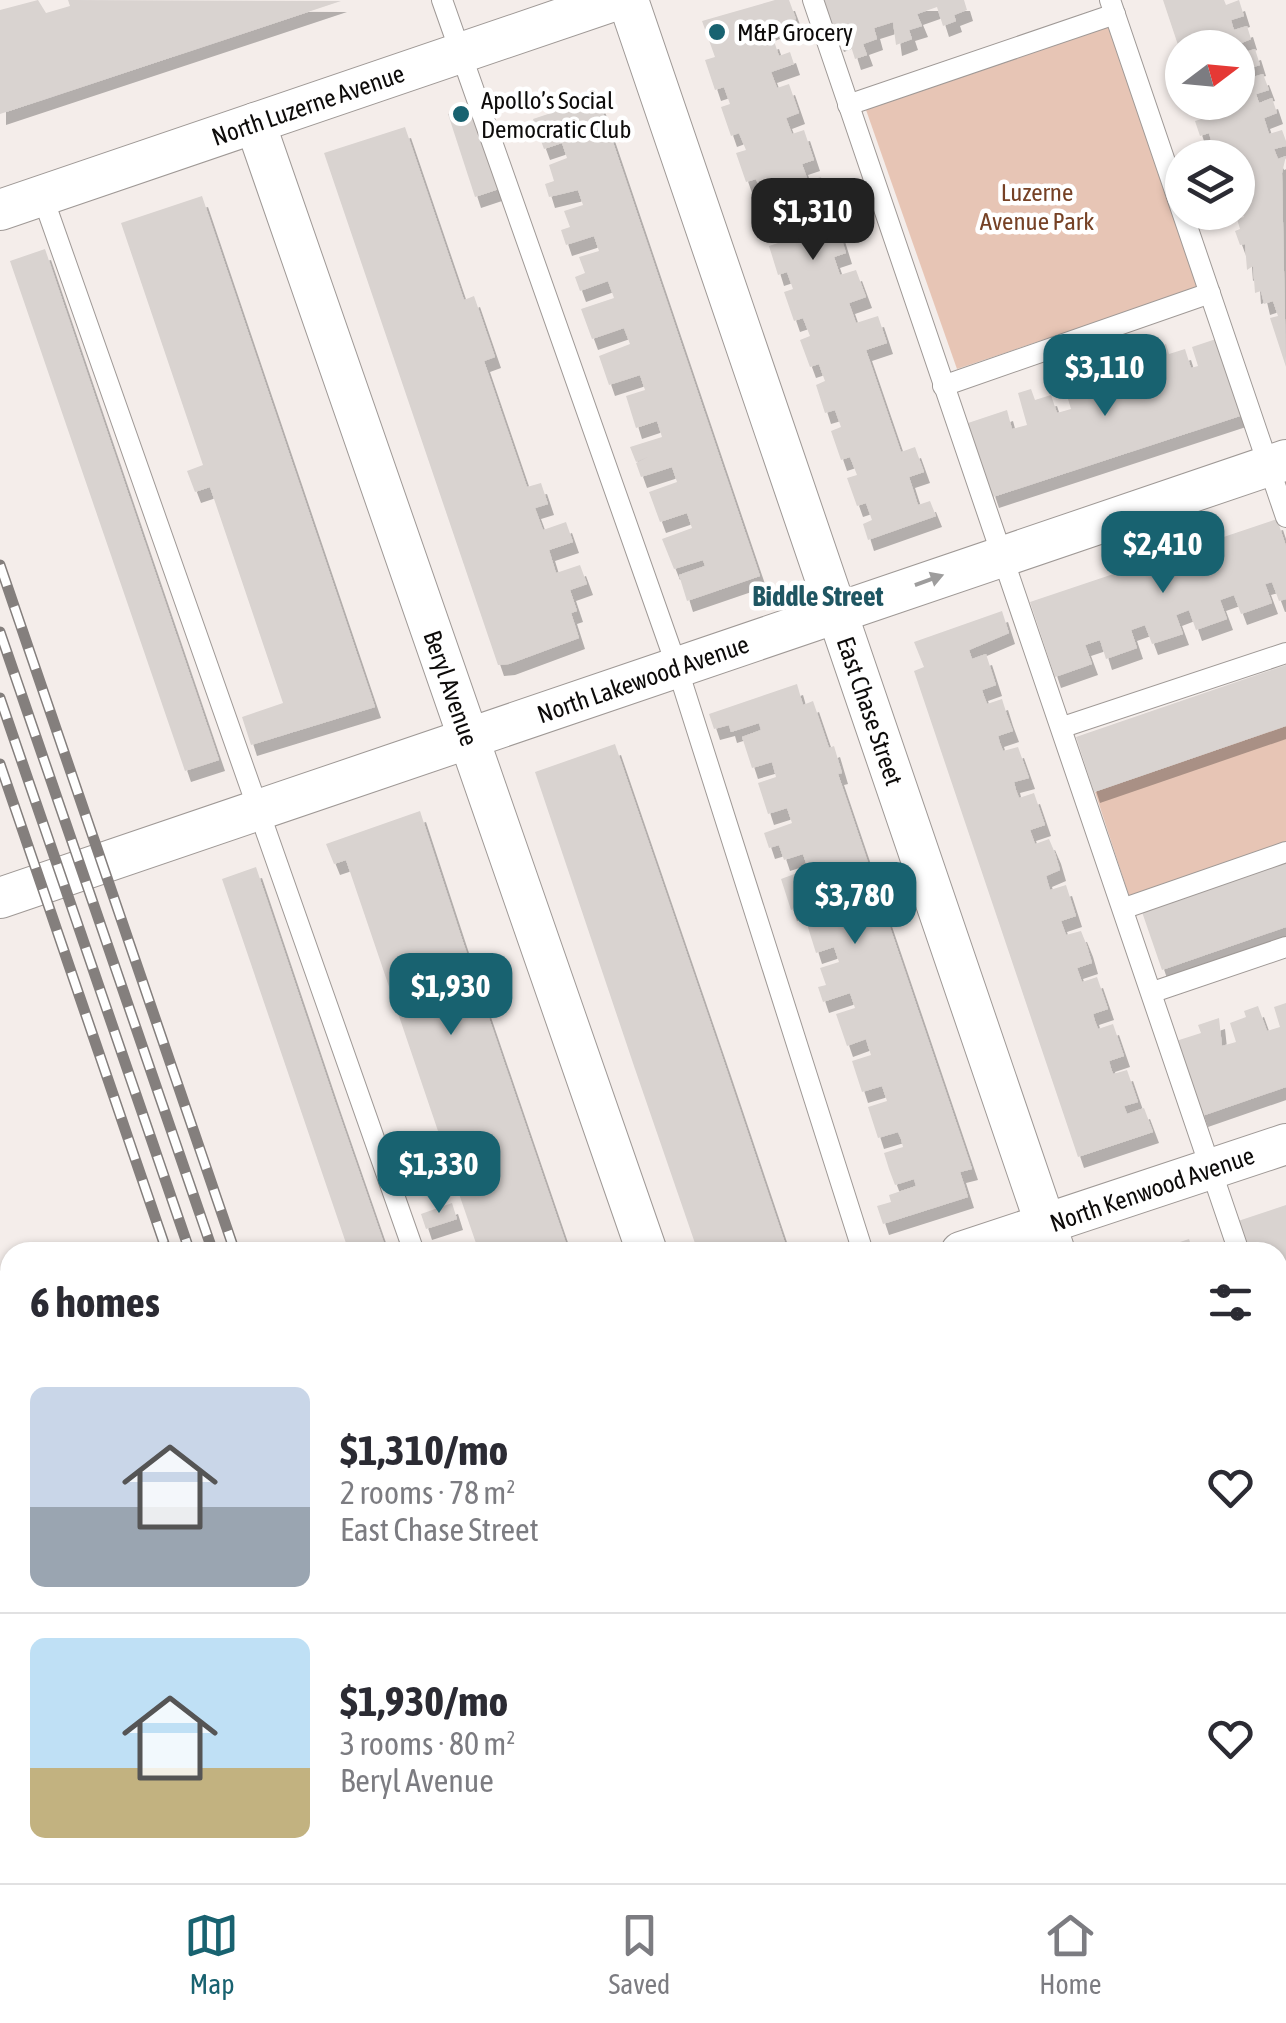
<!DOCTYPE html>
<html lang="en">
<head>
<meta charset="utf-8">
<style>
  body { margin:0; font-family:"Asap Condensed",sans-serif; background:#f2f2f3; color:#2b2b33; height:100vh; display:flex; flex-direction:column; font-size:38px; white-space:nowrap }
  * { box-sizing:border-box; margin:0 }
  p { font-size:32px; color:#7c7c81 }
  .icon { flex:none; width:55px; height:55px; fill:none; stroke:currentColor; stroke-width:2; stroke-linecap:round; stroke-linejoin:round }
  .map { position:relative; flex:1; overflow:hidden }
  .panel { position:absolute; left:0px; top:1242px; width:1288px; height:642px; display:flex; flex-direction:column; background:#fff; border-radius:30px 30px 0 0; box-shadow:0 2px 8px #0004 }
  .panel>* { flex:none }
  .needle { width:65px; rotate:74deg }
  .controls { position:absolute; left:1165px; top:30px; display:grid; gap:20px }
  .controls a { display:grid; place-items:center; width:90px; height:90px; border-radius:50%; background:#fff; box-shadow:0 2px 8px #0004; font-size:50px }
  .price { position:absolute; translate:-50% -85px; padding:0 22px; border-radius:20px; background:#186270; color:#fff; font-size:32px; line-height:65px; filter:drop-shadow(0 2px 5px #0008) }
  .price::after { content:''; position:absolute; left:50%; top:60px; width:30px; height:22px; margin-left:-15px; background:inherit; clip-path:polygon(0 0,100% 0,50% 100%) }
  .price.on { background:#222; color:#fff }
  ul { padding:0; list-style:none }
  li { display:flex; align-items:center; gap:30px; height:250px; padding:0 30px }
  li+li { border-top:2px solid #e1e1e2 }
  li span { display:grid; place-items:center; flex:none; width:280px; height:200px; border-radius:15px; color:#555 }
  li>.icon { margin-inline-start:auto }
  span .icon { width:120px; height:120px; fill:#fffc; stroke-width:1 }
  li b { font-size:42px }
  h2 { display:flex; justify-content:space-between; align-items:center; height:120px; padding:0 30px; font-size:42px }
  .dock { display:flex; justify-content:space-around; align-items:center; height:140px; border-top:2px solid #e1e1e2; background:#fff; font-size:28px; color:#7c7c81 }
  .dock a { display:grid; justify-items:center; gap:5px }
  .dock .on { color:#186270 }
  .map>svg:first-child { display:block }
  .built { fill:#efe1da }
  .green { fill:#e7c5b5 }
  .building { fill:#d9d3d0; filter:url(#shadow) }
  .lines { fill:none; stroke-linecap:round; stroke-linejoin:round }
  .service-casing { stroke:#9f9996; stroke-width:22 }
  .minor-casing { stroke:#9f9996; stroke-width:42 }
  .service { stroke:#fff; stroke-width:20 }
  .minor { stroke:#fff; stroke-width:40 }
  .rail-casing { stroke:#847f7d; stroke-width:11 }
  .rail { stroke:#fff; stroke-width:8; stroke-dasharray:22; stroke-linecap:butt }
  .oneway { fill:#9e9d9d }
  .poi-dot { fill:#186270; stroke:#fff; stroke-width:4 }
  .labels { text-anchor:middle; stroke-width:9; stroke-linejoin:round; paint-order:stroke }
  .poi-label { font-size:25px; fill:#0d0b0a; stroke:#fff; text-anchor:start }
  .street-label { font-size:25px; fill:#0d0b0a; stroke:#fff }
  .park-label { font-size:25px; fill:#764125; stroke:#fff }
  .neighbourhood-label { font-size:28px; font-weight:bold; fill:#1f5662; stroke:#fff }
</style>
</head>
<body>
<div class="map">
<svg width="1286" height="1883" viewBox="0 0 1286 1883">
  <defs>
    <filter id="shadow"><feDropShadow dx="6" dy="11" stdDeviation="0" flood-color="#0004"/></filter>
  </defs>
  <rect width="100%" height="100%" fill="#f4edea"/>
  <path class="built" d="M1278 1620 1286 1640V1883H337L334 1875H1278Z"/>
  <g class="green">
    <path d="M1111 24 1200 287 957 369 865 107Z"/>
    <path d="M1286 726V843L1129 896 1095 792Z"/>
  </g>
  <g class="building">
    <path d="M38 0 46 13 70 6 68 0 341 1 0 114V10Z"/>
    <path d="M775 0H789L796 19 759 34 762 42 773 38 779 56 790 52 794 64 771 72 777 88 789 84 799 113 786 118 792 134 804 130 814 160 802 164 808 181 821 177 826 194 814 197 825 228 837 224 841 237 846 253 834 257 840 275 856 270 866 297 849 303 856 323 878 316 887 343 866 350 901 452 915 447 924 472 909 477 918 505 930 501 936 516 868 540 863 524 872 520 866 503 857 506 847 478 857 475 850 457 841 460 831 431 841 427 835 410 825 413 816 385 825 381 822 373 819 364 810 367 800 340 810 336 803 318 794 321 784 292 793 289 787 272 778 275 769 246 778 243 772 225 763 229 753 200 763 196 756 179 746 182 736 153 746 150 739 133 731 136 721 107 730 104 724 87 715 90 705 60 715 57 702 21Z"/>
    <path d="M824 0H964L967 10 954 15 956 21 943 26 937 7 917 14 922 26 909 30 912 39 896 45 893 22 874 28 877 39 863 44 867 55 855 59 848 37 838 41Z"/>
    <path d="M1163 0H1224L1226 5 1239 0 1244 16 1231 20 1233 27 1234 30 1247 26 1251 39 1239 44 1242 53 1255 49 1260 65 1247 69 1250 78 1263 74 1269 90 1256 94 1259 103 1272 98 1277 113 1264 118 1269 134 1282 130 1286 141V146L1274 149 1278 159 1286 156 1282 173 1286 367 1270 318 1278 316 1273 301 1264 304 1261 291 1255 293 1253 266 1247 270 1245 244 1240 245 1235 231 1240 229 1237 219 1244 217 1238 203V158H1207L1215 154 1209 133 1200 136 1195 121 1205 118 1200 102H1238V48H1182V57Z"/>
    <path d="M595 89 760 576 687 601 679 575 705 566 703 560 674 569 662 539 692 528 687 513 660 522 649 492 677 482 672 467 641 477 636 463 648 457 636 462 630 447 662 437 657 421 636 428 626 396 645 390 640 375 609 385 599 356 630 344 624 328 592 339 581 309 614 298 608 281 580 291 575 277 585 273 579 257 599 251 594 236 566 245 561 230 570 227 564 211 583 205 578 190 549 197 545 184 554 181 549 165 567 158 562 143 544 149 533 119 551 113 548 104Z"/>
    <path d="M470 105 499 189 475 197 448 114Z"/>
    <path d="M405 127 464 300 474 296 495 357 484 361 527 487 541 483 548 504 535 508 543 530 566 522 573 542 549 550 556 573 580 565 587 584 570 590 577 611 571 613 579 638 509 664 498 665 324 153Z"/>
    <path d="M202 196 375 707 251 745 242 717 283 703 210 487 195 492 187 471 203 465 121 223Z"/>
    <path d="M45 249 219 760 185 771 10 261Z"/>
    <path d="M1216 339 1240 416 993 497 968 423 1007 410 1012 429 1027 425 1018 393 1031 389 1035 400 1051 395 1057 413 1071 409 1062 379 1074 375 1077 385 1078 376 1092 372 1101 400 1116 395 1109 368 1122 364 1126 369 1124 362 1136 358 1146 383 1160 378 1151 348 1166 344 1169 354 1185 349 1191 368 1198 366 1192 347Z"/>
    <path d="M1277 519 1286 546V599L1279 601 1272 582 1265 584 1272 603 1241 614 1234 595 1220 600 1227 619 1196 630 1189 610 1176 615 1183 634 1152 644 1145 625 1131 630 1137 648 1106 659 1100 640 1085 645 1092 664 1055 677 1030 602Z"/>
    <path d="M1002 611 1009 633 969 650 972 659 986 654 996 685 982 690 984 696 987 704 1002 699 1007 715 1013 731 998 736 1000 743 1003 751 1018 747 1029 778 1014 782 1016 790 1019 798 1034 793 1045 825 1030 830 1035 844 1049 839 1055 853 1060 870 1046 876 1050 890 1066 885 1076 916 1061 921 1066 935 1081 931 1087 946 1092 963 1077 968 1082 982 1097 977 1108 1009 1093 1014 1095 1021 1098 1029 1113 1024 1124 1056 1109 1061 1111 1068 1113 1074 1127 1070 1138 1102 1124 1106 1127 1114 1144 1108 1153 1132 1078 1157 914 671 924 667 914 642Z"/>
    <path d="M1286 665V726L1094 792 1076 737Z"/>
    <path d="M797 684 803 705 813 701 829 748 834 746 842 773 838 774 972 1169 960 1172 968 1197 883 1224 877 1206 891 1202 889 1195 916 1186 914 1179 895 1185 889 1169 884 1153 903 1147 901 1139 898 1132 878 1138 868 1107 887 1101 882 1086 862 1092 852 1061 871 1055 868 1046 866 1039 847 1046 836 1014 855 1008 850 993 823 1002 818 987 826 985 820 968 839 962 834 947 816 953 806 921 824 915 819 901 791 910 781 879 808 869 803 854 784 860 779 845 769 848 764 833 792 823 787 808 768 814 758 783 776 777 772 762 752 768 742 737 761 730 759 723 731 732 729 725 714 729 709 714Z"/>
    <path d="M615 744 724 1062 788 1252H698L635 1069 535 772Z"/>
    <path d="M420 811 462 939 569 1252H479L446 1156 434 1160 427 1142 439 1134 346 860 334 864 326 844Z"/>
    <path d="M1286 862V927L1162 970 1142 912Z"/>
    <path d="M256 867 334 1099 387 1252H349L332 1202 222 879Z"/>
    <path d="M1286 1003V1087L1202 1116 1176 1041 1201 1033 1198 1025 1219 1018 1222 1046 1236 1042 1230 1023 1246 1017 1244 1011 1258 1006 1267 1031 1280 1027 1274 1007Z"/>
    <path d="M452 1203 457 1219 426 1229 421 1214Z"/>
    <path d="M1286 1205V1298L1278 1301V1252H1249L1238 1221Z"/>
    <path d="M1189 1239 1193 1252H1150Z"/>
    <path d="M0 1268 10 1296V1448L0 1451Z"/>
    <path d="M1286 1546V1591L1278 1594V1549Z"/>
    <path d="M10 1815V1875L52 1876 30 1883H0V1818Z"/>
  </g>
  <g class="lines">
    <defs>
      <g id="service">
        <path d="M442 0 677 667 863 1252"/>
        <path d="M813 0 1239 1252"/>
        <path d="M1110 0 1286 517"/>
        <path d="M848 105 1115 14"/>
        <path d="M42 195 414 1252"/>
        <path d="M943 386 1210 293"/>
        <path d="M1063 727 1286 653"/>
        <path d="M1125 908 1286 852"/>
        <path d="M1153 992 1286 947"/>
        <path d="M1278 1335 1286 1333"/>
        <path d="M1278 1364 1286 1388"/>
        <path d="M0 1767 10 1763"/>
      </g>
      <g id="minor">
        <path d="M628 0 1055 1252"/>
        <path d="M255 123 647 1252"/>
        <path d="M0 210 616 0"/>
        <path d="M0 898 1286 460"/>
        <path d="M961 1252 1286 1144"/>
        <path d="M0 1598 10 1627"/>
        <path d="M96 1875 98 1883"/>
      </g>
    </defs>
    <use href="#service" class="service-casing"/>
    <use href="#minor" class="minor-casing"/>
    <use href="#service" class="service"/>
    <use href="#minor" class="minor"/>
    <defs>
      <g id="rail">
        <path d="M0 565 235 1252"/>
        <path d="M0 632 213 1252"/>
        <path d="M0 698 190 1252"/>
        <path d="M0 764 167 1252"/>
        <path d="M382 1875 384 1883"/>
        <path d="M404 1875 406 1883"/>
        <path d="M426 1875 428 1883"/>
        <path d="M448 1875 450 1883"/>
      </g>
    </defs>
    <use href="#rail" class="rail-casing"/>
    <use href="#rail" class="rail"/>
  </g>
  <defs><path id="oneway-solid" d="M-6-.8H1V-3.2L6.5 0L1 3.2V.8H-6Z" transform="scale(2.5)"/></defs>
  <use class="oneway" href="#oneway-solid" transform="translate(929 580) rotate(-20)"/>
  <g class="poi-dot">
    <circle cx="717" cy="32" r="10"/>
    <circle cx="461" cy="114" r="10"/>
  </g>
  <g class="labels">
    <g class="poi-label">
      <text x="737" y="41">M&amp;P Grocery</text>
      <text x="481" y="109">Apollo’s Social<tspan x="481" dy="29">Democratic Club</tspan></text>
    </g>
    <g class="street-label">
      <text transform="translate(308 105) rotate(-19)" y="9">North Luzerne Avenue</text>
      <text transform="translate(643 679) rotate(-19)" y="9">North Lakewood Avenue</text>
      <text transform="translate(451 688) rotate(71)" y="9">Beryl Avenue</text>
      <text transform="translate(870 711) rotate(71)" y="9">East Chase Street</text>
      <text transform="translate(1152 1189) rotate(-19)" y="9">North Kenwood Avenue</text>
    </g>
    <g class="park-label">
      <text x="1037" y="201">Luzerne<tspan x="1037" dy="29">Avenue Park</tspan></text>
    </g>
    <g class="neighbourhood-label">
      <text x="818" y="606">Biddle Street</text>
    </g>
  </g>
</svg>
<div class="controls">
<a><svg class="needle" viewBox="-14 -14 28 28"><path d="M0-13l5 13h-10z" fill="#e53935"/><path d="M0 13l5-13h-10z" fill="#7c7c81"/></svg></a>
<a><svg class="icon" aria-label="layers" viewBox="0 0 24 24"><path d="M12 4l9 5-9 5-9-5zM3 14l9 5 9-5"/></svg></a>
</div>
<b class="price on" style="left:813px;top:263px">$1,310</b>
<b class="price" style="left:1105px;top:419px">$3,110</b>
<b class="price" style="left:1163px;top:596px">$2,410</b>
<b class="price" style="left:855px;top:947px">$3,780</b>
<b class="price" style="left:451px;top:1038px">$1,930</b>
<b class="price" style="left:439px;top:1216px">$1,330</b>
<section class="panel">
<h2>6 homes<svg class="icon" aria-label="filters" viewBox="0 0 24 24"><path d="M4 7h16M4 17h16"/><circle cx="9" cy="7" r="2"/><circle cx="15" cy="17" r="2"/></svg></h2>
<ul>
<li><span style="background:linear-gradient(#c9d6e8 60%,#9aa5b1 0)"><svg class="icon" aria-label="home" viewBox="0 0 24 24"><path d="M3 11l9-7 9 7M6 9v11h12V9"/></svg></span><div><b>$1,310/mo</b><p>2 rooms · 78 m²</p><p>East Chase Street</p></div><svg class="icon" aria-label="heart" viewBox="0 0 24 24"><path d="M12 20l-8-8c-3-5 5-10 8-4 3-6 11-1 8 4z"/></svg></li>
<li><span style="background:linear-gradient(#bfe0f5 65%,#c2b280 0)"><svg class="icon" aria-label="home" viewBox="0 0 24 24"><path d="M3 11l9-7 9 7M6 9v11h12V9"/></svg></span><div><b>$1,930/mo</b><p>3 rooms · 80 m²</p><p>Beryl Avenue</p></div><svg class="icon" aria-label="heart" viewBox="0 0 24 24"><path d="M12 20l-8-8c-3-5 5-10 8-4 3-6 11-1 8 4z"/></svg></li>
</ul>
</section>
</div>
<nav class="dock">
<a class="on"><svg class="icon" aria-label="map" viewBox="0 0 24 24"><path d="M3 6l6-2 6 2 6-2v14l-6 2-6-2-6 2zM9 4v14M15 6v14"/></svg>Map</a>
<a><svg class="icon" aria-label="saved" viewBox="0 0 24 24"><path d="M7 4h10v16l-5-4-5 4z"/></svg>Saved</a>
<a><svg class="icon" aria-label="home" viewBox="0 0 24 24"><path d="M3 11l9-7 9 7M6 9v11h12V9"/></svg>Home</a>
</nav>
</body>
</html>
